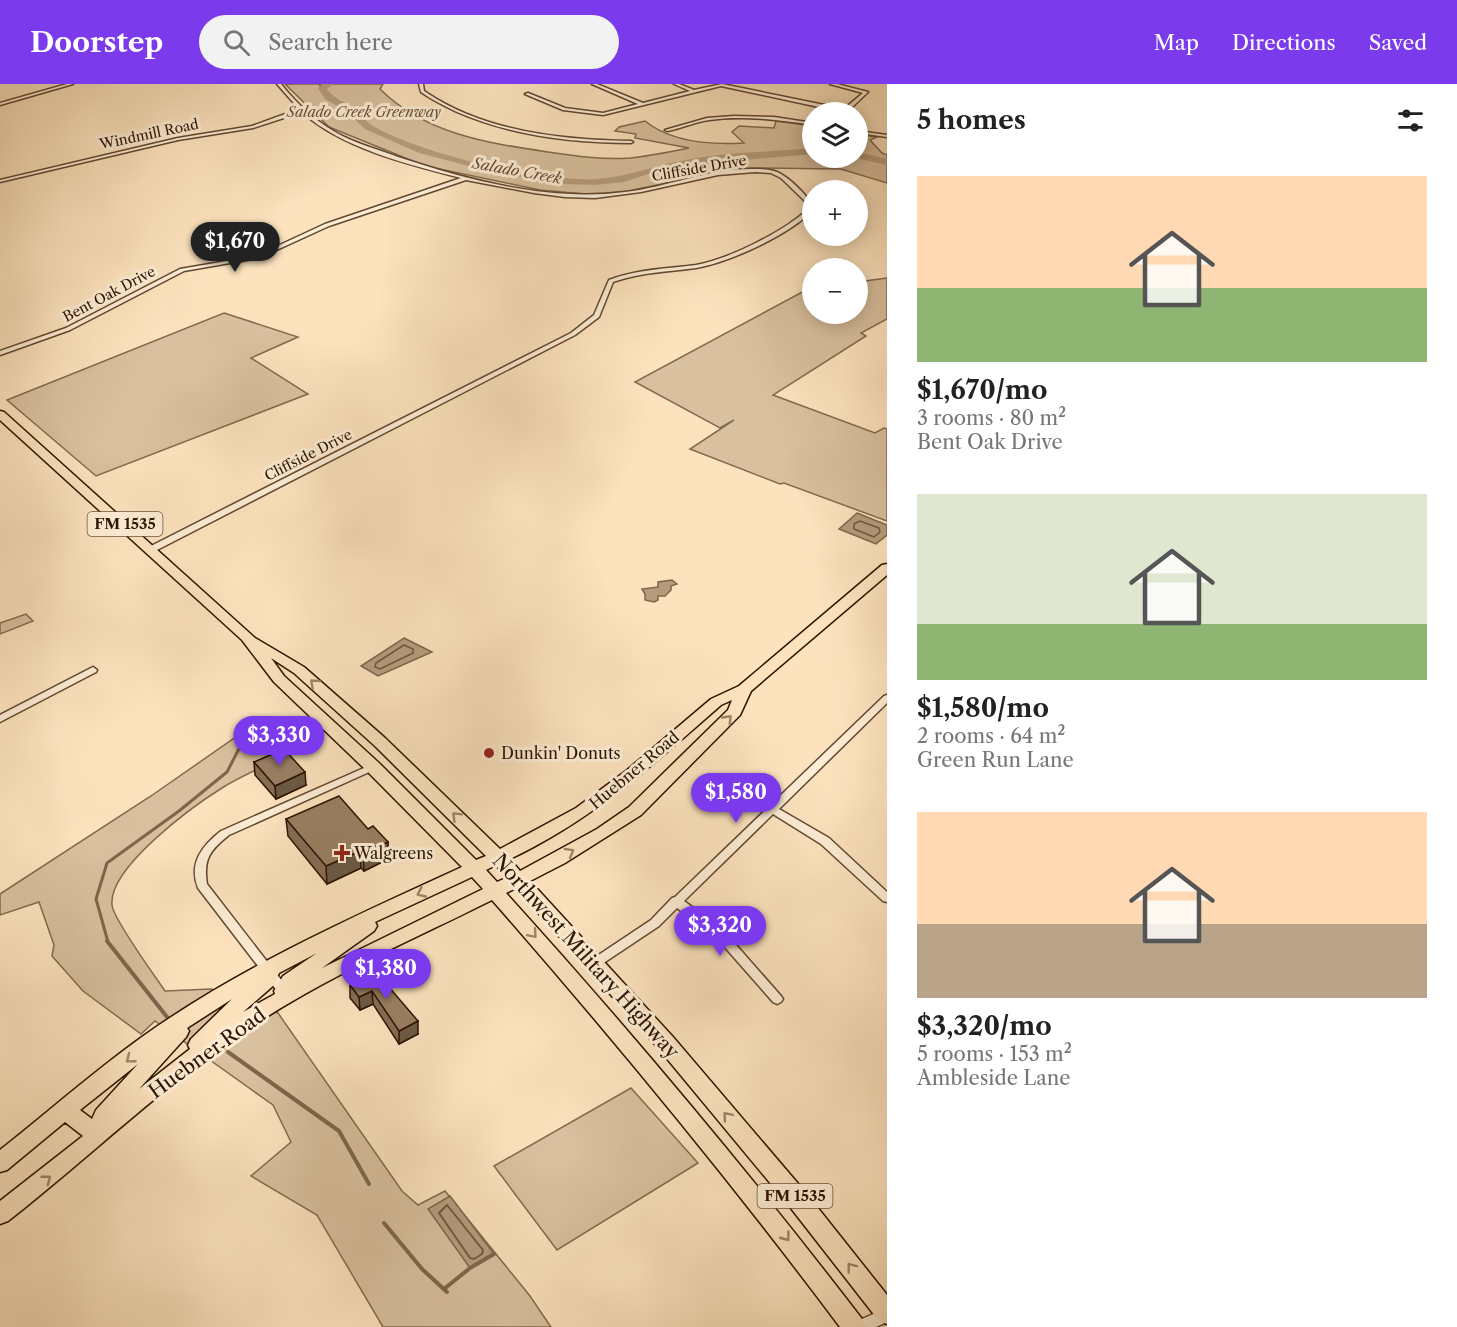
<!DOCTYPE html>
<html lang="en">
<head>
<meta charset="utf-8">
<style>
  body { margin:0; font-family:"Libre Caslon Text",serif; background:#f2f2f2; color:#222; height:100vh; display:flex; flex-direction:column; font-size:22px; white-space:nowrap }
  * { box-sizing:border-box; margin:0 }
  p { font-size:20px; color:#767676 }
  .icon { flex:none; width:33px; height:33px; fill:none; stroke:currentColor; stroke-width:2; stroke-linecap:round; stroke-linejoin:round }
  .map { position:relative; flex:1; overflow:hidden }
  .sheet { display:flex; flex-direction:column; background:#fff; width:570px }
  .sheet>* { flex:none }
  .buttons { position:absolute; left:802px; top:18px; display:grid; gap:12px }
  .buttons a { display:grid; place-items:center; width:66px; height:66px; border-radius:50%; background:#fff; box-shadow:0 3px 15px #0003; font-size:30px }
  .price { position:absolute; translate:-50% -51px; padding:0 14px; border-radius:21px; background:#7c3aed; color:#fff; font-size:20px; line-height:39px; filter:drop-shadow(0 2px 3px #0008) }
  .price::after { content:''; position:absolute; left:50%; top:36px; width:18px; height:14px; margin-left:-9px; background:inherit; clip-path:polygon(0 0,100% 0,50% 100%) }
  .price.on { background:#222; color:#fff }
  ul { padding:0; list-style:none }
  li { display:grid; align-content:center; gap:12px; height:318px; padding:0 30px }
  li span { display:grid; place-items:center; height:186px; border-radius:0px; color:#555 }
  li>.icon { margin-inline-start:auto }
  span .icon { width:108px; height:108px; fill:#fffc; stroke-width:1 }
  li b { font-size:26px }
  h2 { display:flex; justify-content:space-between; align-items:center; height:72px; padding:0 30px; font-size:26px }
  header { display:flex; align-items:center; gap:36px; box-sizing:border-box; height:84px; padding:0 30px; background:#7c3aed; color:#fff }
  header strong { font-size:28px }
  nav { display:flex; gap:33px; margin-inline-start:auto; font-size:21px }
  .search { width:420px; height:54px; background:#f2f2f2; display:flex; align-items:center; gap:15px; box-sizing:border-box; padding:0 21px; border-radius:33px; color:#767676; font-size:22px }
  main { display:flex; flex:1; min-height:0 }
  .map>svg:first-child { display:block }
  .green { fill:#d9c09e; stroke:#836a4f; stroke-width:1.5 }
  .water { fill:#b69c7d; stroke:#7f654b; stroke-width:1.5 }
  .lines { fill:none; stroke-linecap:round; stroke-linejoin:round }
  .shore-far1 { stroke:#72583e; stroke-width:1.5 }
  .shore { stroke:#72583e; stroke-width:2 }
  .stream-far2 { stroke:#7f654b; stroke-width:1.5 }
  .stream-far1 { stroke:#7f654b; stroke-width:3 }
  .stream { stroke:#7f654b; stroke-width:4 }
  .river { fill:#b69c7d; fill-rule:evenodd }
  .minor-casing { stroke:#614730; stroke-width:3 }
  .primary-casing { stroke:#2d1300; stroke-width:3 }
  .minor { fill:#fdedd5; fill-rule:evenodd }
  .primary { fill:#fce3be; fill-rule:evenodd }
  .wall { fill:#846d55; stroke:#2d1300; stroke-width:1.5 }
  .shaded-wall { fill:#6b5945; stroke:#2d1300; stroke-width:1.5 }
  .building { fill:#997f63; stroke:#2d1300; stroke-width:1.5 }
  .oneway { stroke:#9f8568 }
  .poi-dot { fill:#8f2418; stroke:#fdedd5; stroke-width:2 }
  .labels { text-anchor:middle; stroke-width:6; stroke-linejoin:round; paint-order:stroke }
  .far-park-label { font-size:14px; font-style:italic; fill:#695037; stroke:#fdedd5 }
  .far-street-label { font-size:14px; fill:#2d1300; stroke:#fdedd5 }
  .far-water-label { font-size:15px; font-style:italic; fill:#644a32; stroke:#fdedd5 }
  .shield { fill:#fdedd5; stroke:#6b5440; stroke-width:1.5 }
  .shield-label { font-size:15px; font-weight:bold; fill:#2d1300 }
  .poi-label { font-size:16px; fill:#2d1300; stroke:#fdedd5; text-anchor:start }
  .street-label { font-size:16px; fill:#2d1300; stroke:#fdedd5 }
  .near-street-label { font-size:20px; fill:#2d1300; stroke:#fdedd5 }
</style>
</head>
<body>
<header>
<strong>Doorstep</strong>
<div class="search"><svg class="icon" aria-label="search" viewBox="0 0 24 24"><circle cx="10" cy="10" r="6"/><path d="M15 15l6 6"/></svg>Search here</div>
<nav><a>Map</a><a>Directions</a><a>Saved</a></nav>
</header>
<main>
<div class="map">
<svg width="887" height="1243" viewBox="0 0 887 1243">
  <rect width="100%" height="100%" fill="#fce3be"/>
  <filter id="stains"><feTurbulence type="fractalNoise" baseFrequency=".00333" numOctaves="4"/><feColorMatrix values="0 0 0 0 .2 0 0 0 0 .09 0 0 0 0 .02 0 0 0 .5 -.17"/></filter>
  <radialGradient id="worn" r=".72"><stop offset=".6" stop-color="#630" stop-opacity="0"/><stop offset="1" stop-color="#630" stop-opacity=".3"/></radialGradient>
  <g class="green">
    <path d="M285 0H383L380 5C425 50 488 59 548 68 575 72 603 76 630 74 650 72 669 68 689 64L635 54 636 50 615 47 619 43 645 37C671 58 711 61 744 59L732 48 739 42 774 44 776 37 813 42V74H858V50L877 53 870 56 882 69 887 71V99L841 85 755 84 734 85 624 108 596 111 540 106 425 82 329 43Z"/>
    <path d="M887 194V235L861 249 866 252 773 311 875 349 884 344 887 345V437L784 399 780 400 690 365 734 336 720 344 635 298 806 206 813 205V230H858V198Z"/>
    <path d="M224 229 298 253 251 274 308 310 96 392 7 316Z"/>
    <path d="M26 530 33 537 0 550V539Z"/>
    <path d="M253 641 283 673C263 683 241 692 222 704 193 722 108 784 112 821 113 835 155 892 165 907L211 905 278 929 402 1107 418 1121 445 1107 530 1212 551 1243H383L317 1131 251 1092 291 1058 273 1021 155 937 141 950 83 907 52 872 54 861 39 818 0 831V810L151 712Z"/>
    <path d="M631 1004 698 1079 557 1166 494 1082Z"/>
  </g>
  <g class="water">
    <path d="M857 429 887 441V451L876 460 839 445Z"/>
    <path d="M672 496 677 500 671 502V506L665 512H658V516L654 518 645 516V510L642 505 658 503V498Z"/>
    <path d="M404 554 432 568 378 592 361 582Z"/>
    <path d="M450 1112 494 1170 470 1184 428 1125Z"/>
  </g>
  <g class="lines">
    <g class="shore-far1">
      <path d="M860 437 879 444 880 448 874 453 854 445V440Z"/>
      <path d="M404 561 413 565V569L380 585 375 583 376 579Z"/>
    </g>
    <path class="shore" d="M447 1121 483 1166 482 1170 474 1175 470 1174 439 1129Z"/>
    <path class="stream-far2" d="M319 0 322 4"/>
    <path class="stream-far1" d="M108 858 96 815 107 779 179 727 227 688 245 653"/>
    <g class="stream">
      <path d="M107 857 167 933"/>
      <path d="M228 968 339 1047 369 1100"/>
      <path d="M384 1139 422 1185 447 1208"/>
      <path d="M444 1205 470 1184 494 1170"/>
    </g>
    <g class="river">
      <path d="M323 0H334L327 5C333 14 343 17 352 23 360 29 365 37 373 42 421 70 541 98 597 95 627 93 656 81 686 76 727 68 771 68 813 64V70L689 81 654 88 624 98 595 101 564 100 492 88 419 69 365 45 346 27 325 15 318 4Z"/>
      <path d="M858 68 887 75V81L856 74Z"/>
    </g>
    <defs>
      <g id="minor">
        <path d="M67 0H73L0 21V19Z"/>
        <path d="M277 0H281C296 19 314 36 335 48 354 59 377 65 398 73 468 96 550 118 625 108 668 103 710 84 754 85 761 85 770 85 777 88 788 93 812 114 813 126 789 151 730 178 696 184 668 188 641 188 613 198L599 233 575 251 155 467H149L148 465 149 463 571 249 594 231 609 196C638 185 666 185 696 181 729 175 783 148 807 126L808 120 781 94 771 89 755 88 718 91 641 108 595 114 565 113 534 109 466 96 329 142 259 174 184 187 70 246 0 271V267L66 244 180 185 256 172 325 140 461 94C410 81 341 64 302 28L253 44 178 56 0 98V96L178 54 252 42 299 25Z"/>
        <path d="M419 0H423L424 7 427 9C486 48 562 56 631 57L633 58 631 59C572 59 512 52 457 28 445 22 432 16 421 8Z"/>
        <path d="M592 0H597L643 19 690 7 674 0H679L694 6 722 0 844 25 863 9 830 0H837L868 8 847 28H842L721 2 603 31 563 26 525 10 528 9 565 24 603 29 638 20Z"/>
        <path d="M734 32 774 33 813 39V41C779 36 743 31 709 36 696 38 684 43 672 46L667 47 665 46 707 34Z"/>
        <path d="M858 47 887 51V53L858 49Z"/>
        <path d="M93 583 97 586 96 588 0 638V631Z"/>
        <path d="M887 611V619L779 725 829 754 887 808V818L883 817 821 760 773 730 684 817 723 846 781 912 783 915 781 918 777 920 773 918 715 852 677 824 659 842 599 882 595 883 591 882 589 879 591 876 651 836 672 814 675 813 884 612Z"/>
        <path d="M373 680 376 681 378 683 376 685 229 751C210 766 203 775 207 800L289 906 291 909 289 912 285 913 281 912 198 804C188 779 203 761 221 747Z"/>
        <path d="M887 1224V1238L876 1243H853L855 1238Z"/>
      </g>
      <path id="primary" d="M0 327 4 328 255 554 304 583 385 654 500 765 576 724 626 687 711 615 739 602 882 481 887 480V491L751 607 740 631 641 731 565 779 530 797 673 953 806 1109 887 1211V1240L879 1237 790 1123 659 965 516 804 506 809C630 946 749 1088 862 1235L866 1243H840C730 1096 613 954 492 816 412 856 328 892 254 941 166 998 90 1073 8 1137L0 1140V1117L83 1052 65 1038 7 1086 0 1088V1066C47 1029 93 988 142 953 240 883 353 833 462 783L367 687 274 598 242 556 0 336ZM271 574 294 589 375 662 486 772 476 776 379 679 284 592ZM732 616 728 626 629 723 597 745 520 787 510 775C592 736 654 680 721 621ZM496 781 506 794 497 798 486 786ZM472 793 483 805 322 884 374 847 377 842 375 838ZM317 869 283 892 274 907 275 910 243 928 274 901 279 889ZM232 915 191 955 188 961 190 965 139 1005 186 953 189 947 187 944ZM138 980 96 1026 92 1035 80 1026Z"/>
    </defs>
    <use href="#minor" class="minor-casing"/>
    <use href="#primary" class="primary-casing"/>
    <use href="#minor" class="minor"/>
    <use href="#primary" class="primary"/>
  </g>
  <g class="wall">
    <path d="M254 678 306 701 276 715 255 691Z"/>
    <path d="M286 735 368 745 388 758V775L364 787 361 784 327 800 288 752Z"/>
    <path d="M376 888 418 950 399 960 373 920 360 926 350 914V901Z"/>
  </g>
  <g class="shaded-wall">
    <path d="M305 688 306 701 276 715 275 702Z"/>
    <path d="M388 758V775L364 787 363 769Z"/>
    <path d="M360 767 361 784 327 800 326 782Z"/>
    <path d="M372 907 373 920 360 926 359 913Z"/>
    <path d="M418 937V950L399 960V947Z"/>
  </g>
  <g class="building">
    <path d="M284 665 305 688 275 702 254 678Z"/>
    <path d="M339 712 368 745 373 742 388 758 363 769 360 767 326 782 286 735Z"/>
    <path d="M376 888 418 937 399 947 372 907 359 913 350 901Z"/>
  </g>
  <defs><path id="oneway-chevron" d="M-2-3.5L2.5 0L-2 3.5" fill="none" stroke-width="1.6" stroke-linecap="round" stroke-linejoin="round" transform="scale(1.5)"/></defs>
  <g class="oneway">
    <use href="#oneway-chevron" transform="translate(314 599) rotate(-138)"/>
    <use href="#oneway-chevron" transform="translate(728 635) rotate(-46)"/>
    <use href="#oneway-chevron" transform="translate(456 732) rotate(-135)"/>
    <use href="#oneway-chevron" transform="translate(570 768) rotate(-30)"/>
    <use href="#oneway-chevron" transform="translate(421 809) rotate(155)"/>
    <use href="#oneway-chevron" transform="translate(533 850) rotate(49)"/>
    <use href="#oneway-chevron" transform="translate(130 975) rotate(141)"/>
    <use href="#oneway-chevron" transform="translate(727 1032) rotate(-130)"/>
    <use href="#oneway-chevron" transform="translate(47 1095) rotate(-38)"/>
    <use href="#oneway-chevron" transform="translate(786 1153) rotate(53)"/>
    <use href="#oneway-chevron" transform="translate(851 1183) rotate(-128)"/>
  </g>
  <g class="poi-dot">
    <circle cx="489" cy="669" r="6"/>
    <path d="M339 760h6v6h6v6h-6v6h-6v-6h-6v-6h6z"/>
  </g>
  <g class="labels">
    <g class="far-park-label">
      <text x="364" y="33">Salado Creek Greenway</text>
    </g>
    <g class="far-street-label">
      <text transform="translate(149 50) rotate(-12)" y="5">Windmill Road</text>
      <text transform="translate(699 84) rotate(-10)" y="5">Cliffside Drive</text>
      <text transform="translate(109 210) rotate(-28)" y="5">Bent Oak Drive</text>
      <text transform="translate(308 371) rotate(-27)" y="5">Cliffside Drive</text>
    </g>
    <g class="far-water-label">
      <text transform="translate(517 87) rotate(10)" y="5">Salado Creek</text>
    </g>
    <g class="shield">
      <rect x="87.5" y="428" width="75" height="24" rx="4.5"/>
      <rect x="757.5" y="1100" width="75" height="24" rx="4.5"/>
    </g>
    <g class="shield-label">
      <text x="125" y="445">FM 1535</text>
      <text x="795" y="1117">FM 1535</text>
    </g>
    <g class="poi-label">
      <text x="501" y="675">Dunkin' Donuts</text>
      <text x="354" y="775">Walgreens</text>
    </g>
    <g class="street-label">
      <text transform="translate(634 686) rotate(-40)" y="6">Huebner Road</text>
    </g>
    <g class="near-street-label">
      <text transform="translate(586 872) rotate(48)" y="7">Northwest Military Highway</text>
      <text transform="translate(207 969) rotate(-36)" y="7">Huebner Road</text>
    </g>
  </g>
  <rect width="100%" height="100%" filter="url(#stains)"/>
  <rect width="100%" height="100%" fill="url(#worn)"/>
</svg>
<div class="buttons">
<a><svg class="icon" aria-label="layers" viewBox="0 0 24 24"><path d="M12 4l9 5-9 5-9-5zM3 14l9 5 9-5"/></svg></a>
<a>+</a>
<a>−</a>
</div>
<b class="price on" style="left:235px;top:189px">$1,670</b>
<b class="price" style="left:279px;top:683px">$3,330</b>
<b class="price" style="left:736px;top:740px">$1,580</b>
<b class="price" style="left:720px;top:873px">$3,320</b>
<b class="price" style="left:386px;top:916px">$1,380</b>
</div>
<section class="sheet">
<h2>5 homes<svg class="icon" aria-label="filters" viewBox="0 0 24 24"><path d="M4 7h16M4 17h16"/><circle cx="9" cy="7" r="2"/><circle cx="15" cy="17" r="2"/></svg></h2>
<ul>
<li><span style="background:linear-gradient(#ffd9b3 60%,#8fb573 0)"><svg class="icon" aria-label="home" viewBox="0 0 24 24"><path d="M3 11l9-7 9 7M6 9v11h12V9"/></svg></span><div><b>$1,670/mo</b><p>3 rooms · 80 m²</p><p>Bent Oak Drive</p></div></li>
<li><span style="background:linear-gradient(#dfe7d0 70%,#8fb573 0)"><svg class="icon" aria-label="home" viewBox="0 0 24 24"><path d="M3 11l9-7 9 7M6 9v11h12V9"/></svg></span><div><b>$1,580/mo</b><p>2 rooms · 64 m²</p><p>Green Run Lane</p></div></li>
<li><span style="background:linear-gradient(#ffd9b3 60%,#b9a48a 0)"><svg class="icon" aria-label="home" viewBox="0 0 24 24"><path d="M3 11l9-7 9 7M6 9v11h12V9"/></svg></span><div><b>$3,320/mo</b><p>5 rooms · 153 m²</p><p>Ambleside Lane</p></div></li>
</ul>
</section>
</main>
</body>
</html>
